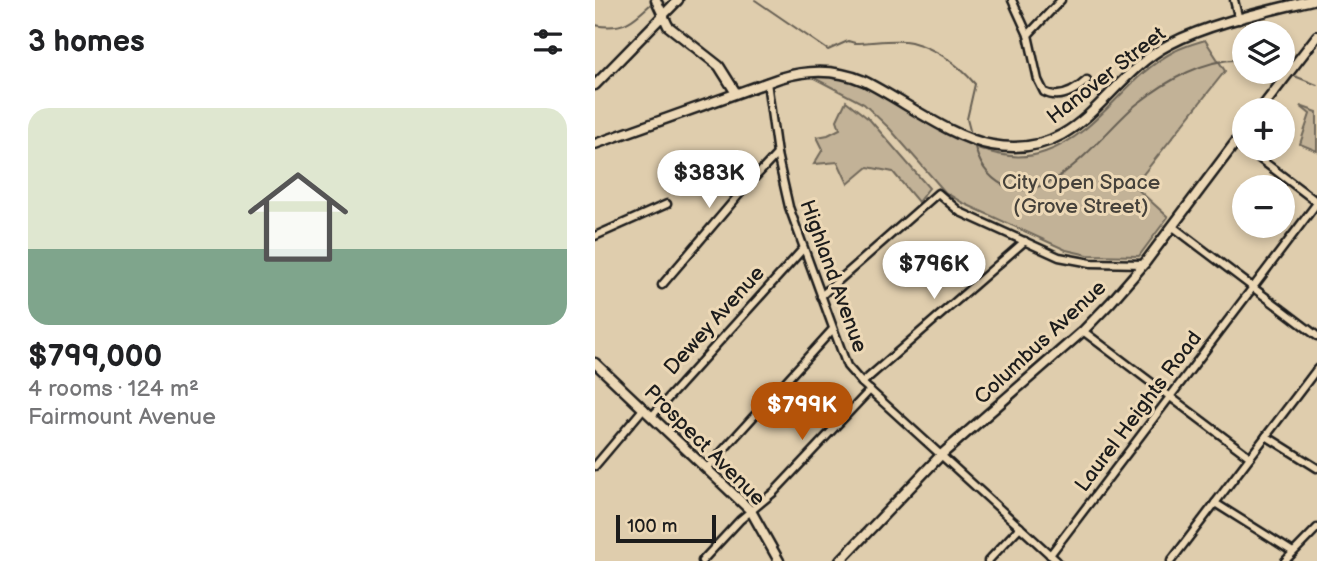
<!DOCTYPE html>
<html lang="en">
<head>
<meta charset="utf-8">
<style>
  body { margin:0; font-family:"Balsamiq Sans",sans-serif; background:#f2f2f2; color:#202124; height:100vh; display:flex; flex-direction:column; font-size:26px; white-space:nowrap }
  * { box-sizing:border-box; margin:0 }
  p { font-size:23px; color:#757577 }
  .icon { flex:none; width:38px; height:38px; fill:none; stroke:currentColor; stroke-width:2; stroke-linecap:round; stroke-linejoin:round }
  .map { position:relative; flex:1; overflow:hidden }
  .panel { display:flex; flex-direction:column; background:#fff; width:595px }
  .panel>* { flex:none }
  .buttons { position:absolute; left:637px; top:21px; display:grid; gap:14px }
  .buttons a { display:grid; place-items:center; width:63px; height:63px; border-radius:50%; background:#fff; box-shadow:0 4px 10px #0003; font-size:35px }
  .scale { position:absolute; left:21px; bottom:18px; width:100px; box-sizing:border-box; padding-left:7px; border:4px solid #1c1c1c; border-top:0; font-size:19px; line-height:24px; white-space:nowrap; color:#1c1c1c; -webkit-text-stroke:5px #ecd8b6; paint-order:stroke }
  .price { position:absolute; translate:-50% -60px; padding:0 16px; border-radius:24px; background:#fff; color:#222; font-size:23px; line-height:46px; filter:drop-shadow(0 2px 4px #0008) }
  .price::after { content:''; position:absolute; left:50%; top:42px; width:21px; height:16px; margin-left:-10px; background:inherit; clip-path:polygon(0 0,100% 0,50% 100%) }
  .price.active { background:#b45309; color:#fff }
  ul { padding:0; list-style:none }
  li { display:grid; align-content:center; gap:14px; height:371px; padding:0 28px }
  li span { display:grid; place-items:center; height:217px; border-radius:21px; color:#555 }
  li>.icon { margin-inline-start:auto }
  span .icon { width:126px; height:126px; fill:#fffc; stroke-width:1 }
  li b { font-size:30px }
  h2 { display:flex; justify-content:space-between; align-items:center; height:84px; padding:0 28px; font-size:30px }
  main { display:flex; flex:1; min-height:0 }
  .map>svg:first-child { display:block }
  .green { fill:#c2b297; stroke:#6f675a; stroke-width:2 }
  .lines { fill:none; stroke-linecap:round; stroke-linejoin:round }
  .stream { stroke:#665f53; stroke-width:2 }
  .street-casing { stroke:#1c1c1c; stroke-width:11 }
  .secondary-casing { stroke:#1c1c1c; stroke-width:13 }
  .street { stroke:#ecd8b6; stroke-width:6 }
  .secondary { stroke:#ecd8b6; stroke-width:8 }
  .labels { text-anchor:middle; stroke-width:6; stroke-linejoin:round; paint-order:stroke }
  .street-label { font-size:21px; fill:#1c1c1c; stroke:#ecd8b6 }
  .park-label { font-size:21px; fill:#46423b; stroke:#ecd8b6 }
</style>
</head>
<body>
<main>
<section class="panel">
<h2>3 homes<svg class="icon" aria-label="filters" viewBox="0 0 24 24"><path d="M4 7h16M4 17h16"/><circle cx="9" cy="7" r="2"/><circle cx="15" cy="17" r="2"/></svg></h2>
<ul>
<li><span style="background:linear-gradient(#dfe7d0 65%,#7fa58c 0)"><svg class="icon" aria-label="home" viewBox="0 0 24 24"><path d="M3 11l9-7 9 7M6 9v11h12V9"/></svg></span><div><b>$799,000</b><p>4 rooms · 124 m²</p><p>Fairmount Avenue</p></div></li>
</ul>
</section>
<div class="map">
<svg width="722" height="561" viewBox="0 0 722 561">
  <rect width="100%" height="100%" fill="#dfcdad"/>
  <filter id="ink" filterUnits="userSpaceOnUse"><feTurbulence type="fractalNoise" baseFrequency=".0143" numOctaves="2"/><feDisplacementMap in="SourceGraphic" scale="14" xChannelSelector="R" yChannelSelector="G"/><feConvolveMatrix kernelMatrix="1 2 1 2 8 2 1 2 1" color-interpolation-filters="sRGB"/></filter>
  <g filter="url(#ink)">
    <g class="green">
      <path d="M610 40 630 71 539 186 573 217 544 256 493 255 471 250 368 203 350 192 295 129 269 104 219 78 218 73C235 74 250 76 265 82 322 104 384 175 450 152 505 133 530 76 580 51 589 46 600 43 610 40Z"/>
      <path d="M251 101 275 120 334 188 323 202 298 172 273 167 253 184 243 162 219 164 228 149 222 137 233 135 245 129 242 120Z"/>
      <path d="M705 106 722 112V151L705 144 715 114Z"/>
    </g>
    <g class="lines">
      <g class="stream">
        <path d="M160 0 233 50 253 41 260 43C278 43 300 38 316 42 342 49 363 64 380 84L372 119 376 134"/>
        <path d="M0 25C28 31 39 20 59 1"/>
        <path d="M697 75 722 85"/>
        <path d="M379 143C383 162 391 176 408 185 456 210 510 129 542 104 571 81 612 57 649 60"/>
      </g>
      <defs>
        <g id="street">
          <path d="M417 0 433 35 443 80 449 92C464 100 480 91 492 80"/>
          <path d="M639 0 644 20"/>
          <path d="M433 35 466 0"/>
          <path d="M172 82 182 154 194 207 252 366 267 383 462 561"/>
          <path d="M652 149 722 202"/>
          <path d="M577 226 722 336"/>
          <path d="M0 236 72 204"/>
          <path d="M67 285 148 190 182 154"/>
          <path d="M226 296 343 193 365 212 464 257 496 263 549 264"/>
          <path d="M488 331 655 457"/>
          <path d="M267 383 430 241"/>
          <path d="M57 416 208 249"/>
          <path d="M671 436 722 468"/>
          <path d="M0 466 49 408"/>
          <path d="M112 468 238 329"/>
          <path d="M620 503 698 552"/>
          <path d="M455 555 722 203"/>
          <path d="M107 561 145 520 179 492 275 390"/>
          <path d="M393 561 425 527"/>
          <path d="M576 561 722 369"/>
          <path d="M690 561 722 528"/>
        </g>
        <g id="secondary">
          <path d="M61 0 73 26 124 66 141 93"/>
          <path d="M0 85 83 0"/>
          <path d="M665 110 722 36"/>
          <path d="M0 144 185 78C214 69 241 69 269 81 308 100 356 138 397 145 488 161 509 78 575 44 615 23 673 11 717 0"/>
          <path d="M0 363 156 511 184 561"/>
          <path d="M245 561 346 455 488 331 516 302 549 264 649 131"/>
        </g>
      </defs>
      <use href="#street" class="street-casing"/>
      <use href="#secondary" class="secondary-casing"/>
      <use href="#street" class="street"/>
      <use href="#secondary" class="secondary"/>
    </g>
  </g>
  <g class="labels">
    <g class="street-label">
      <text transform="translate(511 75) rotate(-38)" y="7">Hanover Street</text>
      <text transform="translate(239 276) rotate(70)" y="7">Highland Avenue</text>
      <text transform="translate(119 320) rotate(-48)" y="7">Dewey Avenue</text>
      <text transform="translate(445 342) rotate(-43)" y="7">Columbus Avenue</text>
      <text transform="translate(543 411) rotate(-53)" y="7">Laurel Heights Road</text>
      <text transform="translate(110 445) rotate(45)" y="7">Prospect Avenue</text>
    </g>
    <g class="park-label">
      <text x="486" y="189">City Open Space<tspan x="486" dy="24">(Grove Street)</tspan></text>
    </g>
  </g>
</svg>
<div class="buttons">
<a><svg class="icon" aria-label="layers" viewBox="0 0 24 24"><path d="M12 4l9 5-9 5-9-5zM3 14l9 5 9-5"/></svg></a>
<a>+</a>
<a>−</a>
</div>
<div class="scale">100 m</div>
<b class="price" style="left:114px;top:210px">$383K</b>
<b class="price" style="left:339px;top:301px">$796K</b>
<b class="price active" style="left:207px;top:442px">$799K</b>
</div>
</main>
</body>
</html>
